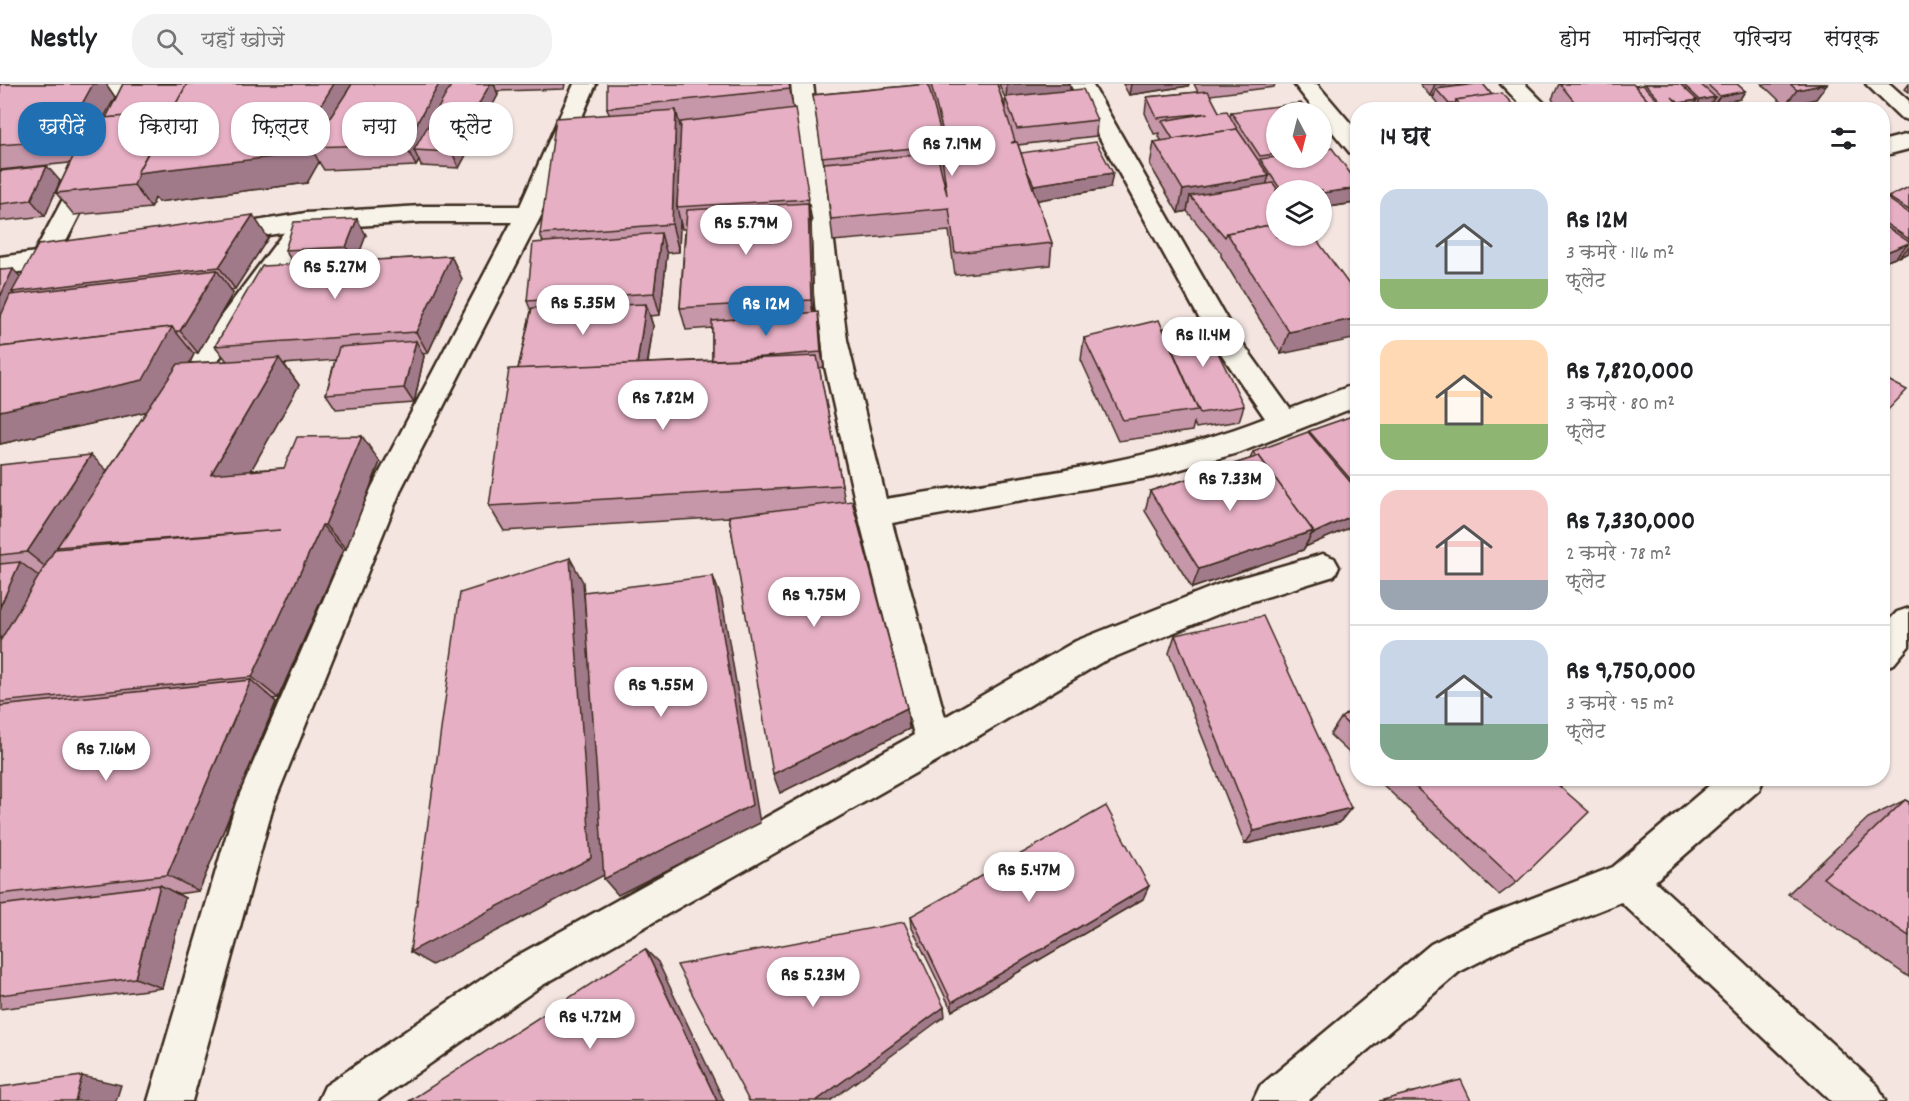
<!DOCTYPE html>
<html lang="hi">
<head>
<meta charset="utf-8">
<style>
  body { margin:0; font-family:Dekko,"Playpen Sans Deva",sans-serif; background:#f2f2f2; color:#202124; height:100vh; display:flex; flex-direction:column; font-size:22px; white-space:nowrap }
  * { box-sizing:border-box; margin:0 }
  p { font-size:20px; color:#757577 }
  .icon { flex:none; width:33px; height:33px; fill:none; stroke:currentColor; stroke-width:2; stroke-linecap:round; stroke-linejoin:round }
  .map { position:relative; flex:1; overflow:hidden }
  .side { position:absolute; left:1350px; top:18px; width:540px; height:684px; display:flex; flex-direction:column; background:#fff; border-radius:24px; box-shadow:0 2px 4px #0004 }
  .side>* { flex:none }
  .banner { position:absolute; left:18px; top:18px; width:570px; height:54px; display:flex; gap:12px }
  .needle { width:39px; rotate:173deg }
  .tools { position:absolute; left:1266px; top:18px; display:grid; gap:12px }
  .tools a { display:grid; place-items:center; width:66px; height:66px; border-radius:50%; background:#fff; box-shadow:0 2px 4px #0004; font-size:30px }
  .price { position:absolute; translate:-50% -51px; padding:0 14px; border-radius:21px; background:#fff; color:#222; font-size:20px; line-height:39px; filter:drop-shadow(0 2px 3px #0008) }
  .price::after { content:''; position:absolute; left:50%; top:36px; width:18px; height:14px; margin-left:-9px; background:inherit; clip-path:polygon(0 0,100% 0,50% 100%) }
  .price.active { background:#1f6fb2; color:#fff }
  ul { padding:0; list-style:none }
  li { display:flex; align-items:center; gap:18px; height:150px; padding:0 30px }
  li+li { border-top:2px solid #e0e0e0 }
  li span { display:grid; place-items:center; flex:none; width:168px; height:120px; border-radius:18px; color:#555 }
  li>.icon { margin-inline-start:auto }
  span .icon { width:72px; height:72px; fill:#fffc; stroke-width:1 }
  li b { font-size:26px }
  h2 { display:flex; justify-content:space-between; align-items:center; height:72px; padding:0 30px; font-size:26px }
  .chip { padding:0 21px; border-radius:24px; background:#fff; box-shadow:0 2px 4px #0004; font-size:21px; line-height:54px }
  .chip.active { background:#1f6fb2; color:#fff }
  header { display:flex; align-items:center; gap:36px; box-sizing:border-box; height:84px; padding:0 30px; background:#fff; border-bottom:2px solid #e0e0e0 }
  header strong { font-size:28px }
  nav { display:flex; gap:33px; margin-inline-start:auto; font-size:21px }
  .search { width:420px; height:54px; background:#f2f2f2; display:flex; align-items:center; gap:15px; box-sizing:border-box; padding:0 21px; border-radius:24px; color:#757577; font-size:22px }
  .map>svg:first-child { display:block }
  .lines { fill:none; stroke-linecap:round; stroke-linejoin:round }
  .street-casing { stroke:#3b2a1e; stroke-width:5 }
  .secondary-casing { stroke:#3b2a1e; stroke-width:5 }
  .street { fill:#f7f3e8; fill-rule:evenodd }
  .secondary { fill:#f7f3e8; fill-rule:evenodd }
  .wall { fill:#c696a9; stroke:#3b2a1e; stroke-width:1.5; fill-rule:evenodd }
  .shaded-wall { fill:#a17a89; stroke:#3b2a1e; stroke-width:1.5 }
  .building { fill:#e6afc4; stroke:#3b2a1e; stroke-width:1.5 }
</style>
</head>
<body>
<header>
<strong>Nestly</strong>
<div class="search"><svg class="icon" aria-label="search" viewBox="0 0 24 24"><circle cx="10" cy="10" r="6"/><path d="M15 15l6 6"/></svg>यहाँ खोजें</div>
<nav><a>होम</a><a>मानचित्र</a><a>परिचय</a><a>संपर्क</a></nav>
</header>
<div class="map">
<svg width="1909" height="1017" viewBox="0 0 1909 1017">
  <rect width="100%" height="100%" fill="#f4e5e1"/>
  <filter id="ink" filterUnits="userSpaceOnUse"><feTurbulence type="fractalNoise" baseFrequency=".0167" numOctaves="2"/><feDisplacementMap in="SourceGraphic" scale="12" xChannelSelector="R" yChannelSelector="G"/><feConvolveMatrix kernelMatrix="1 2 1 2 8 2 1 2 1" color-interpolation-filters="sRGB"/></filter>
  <g filter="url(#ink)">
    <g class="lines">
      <defs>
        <g id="street">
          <path d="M88 0H197L194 5 186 7 0 20V6Z"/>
          <path d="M791 0H813L847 256 886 415C1013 393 1145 381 1265 334L1209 252 1070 0H1092L1233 246 1290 325 1358 299V322L1241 368 1153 393 892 439 945 633 1076 557 1222 499 1323 470 1334 474 1339 483 1334 492 1240 521 1100 579 947 671 541 902 377 1017H318L325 1002 513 874 914 651 858 430 819 256Z"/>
          <path d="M1294 0H1317L1358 48V71L1350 69 1322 35V28H1316Z"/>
          <path d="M1501 0H1525L1551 26H1526Z"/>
          <path d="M1866 0H1890L1909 17V36L1901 34Z"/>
          <path d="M1909 50V65L1882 72V57Z"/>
          <path d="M91 77 100 80 103 85 57 175 53 181 44 184 35 181 31 175 79 85 82 80Z"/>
          <path d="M529 122 538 124 542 130 402 403 274 719 192 1017H148L236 719 372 403 516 130 520 124Z"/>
          <path d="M306 129 315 131 319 137 211 286 188 325 178 328 168 325 163 317 191 272 297 131Z"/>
          <path d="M1909 524V562L1894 580 1882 584V544L1897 528Z"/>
          <path d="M1718 694H1764L1759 706 1655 797 1878 1002 1885 1017H1831L1621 818 1512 861 1459 888 1308 1017H1253L1260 1002 1431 860 1486 832 1613 783Z"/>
        </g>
        <g id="secondary">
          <path d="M574 0H596L538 136 529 138H421L306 145 219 159 210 157 206 151 210 145 219 143 306 129 421 122H520Z"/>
          <path d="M72 163 81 166 85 172 81 178 0 191V173Z"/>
        </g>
      </defs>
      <use href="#street" class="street-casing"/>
      <use href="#secondary" class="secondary-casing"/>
      <use href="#street" class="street"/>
      <use href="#secondary" class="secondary"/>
    </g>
    <g class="wall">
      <path d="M0 0H106L115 13 103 34H106L123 0H565L564 5 497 7 498 11 459 84 421 82 419 77 416 82 324 86 319 78 307 99 158 118 155 114 151 124 74 131 56 109 70 79 0 86Z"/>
      <path d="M789 0 812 138H811L814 229 820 244 824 283 819 284 842 401 845 418 907 624 909 645 780 709 729 433 504 447 489 422 518 285 531 227 527 217 543 158 540 150 609 30 607 24ZM680 137 682 145H685L680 224 686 246 712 244V276L648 279 653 242 650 232 660 231 667 171 666 169 679 168Z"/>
      <path d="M927 0H997L1005 24V14L999 0H1070V6L1097 36 1096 52 1018 61 1021 69 1110 104 1037 116 1052 159 1050 181 955 191 949 147 833 157 826 95 813 11Z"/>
      <path d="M1123 0H1189L1188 2 1129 11Z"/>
      <path d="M1194 0H1275L1274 3 1210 11 1219 28 1230 32 1231 28H1276V74L1354 119 1322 124V106H1276L1358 213 1281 270 1221 172V169L1187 127 1178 129 1150 81 1154 58 1162 57 1159 53 1160 49 1154 50 1145 29 1147 13 1198 8Z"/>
      <path d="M1420 0H1483L1492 11 1518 26H1443L1433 14 1434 12H1430Z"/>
      <path d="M1559 0 1635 2 1642 1 1643 0H1737L1745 7 1740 15 1714 20 1712 18 1710 21 1695 25 1693 23 1692 24 1686 26H1560L1552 15Z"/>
      <path d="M1762 0H1827L1816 15 1785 22Z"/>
      <path d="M1909 0V8L1905 5Z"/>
      <path d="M0 87 60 97 45 132 0 137Z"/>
      <path d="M1909 103V169L1899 173 1897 172 1895 174 1882 179V114L1887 115Z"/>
      <path d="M357 135 366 151 356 177 451 172 462 195 428 269 423 270 424 272 414 319 336 325 326 310 335 276 284 280 299 301 251 386 380 378 346 465 343 466 278 614 273 615 276 618 199 807 177 810 185 814 162 904 0 925V381L107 387 147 327 0 360V186L21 193 268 154 235 205 231 206 233 209 198 269H193L194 270 190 279 227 277 215 262 294 181 285 166Z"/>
      <path d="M1163 244 1244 322 1239 337 1196 344 1194 339 1192 347 1118 357 1081 276 1084 254Z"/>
      <path d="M1358 330V440L1305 463 1303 466 1192 504 1145 427 1150 407 1250 375 1253 368 1308 349 1309 347Z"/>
      <path d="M1175 551 1351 724 1339 739 1245 760 1169 569Z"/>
      <path d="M1358 621V677L1330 651 1341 634Z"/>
      <path d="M1376 694H1550L1517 798 1499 811Z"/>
      <path d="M1640 694H1653L1646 700Z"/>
      <path d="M1905 716 1909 718V893L1788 810 1868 734Z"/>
      <path d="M1143 815 952 927 912 844 911 832Z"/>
    </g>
    <g class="shaded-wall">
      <path d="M93 0H106L115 13 80 78 62 56Z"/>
      <path d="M334 0H366L311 63 319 78 307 99 158 118 155 114 151 124 134 101 137 89 164 29 180 51Z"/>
      <path d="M439 0H450L455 10 414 66 419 77 416 82 405 60Z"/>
      <path d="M490 0H494L498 11 459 84 452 68Z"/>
      <path d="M1007 0H1070V7L1006 16Z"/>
      <path d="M1131 0H1189L1188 2 1129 11Z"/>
      <path d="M1435 0H1476L1436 5 1434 12H1430Z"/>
      <path d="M1827 0 1816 15 1785 22 1797 6Z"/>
      <path d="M1745 7 1740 15 1714 20 1720 12Z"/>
      <path d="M1715 13 1710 21 1695 25 1700 16Z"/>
      <path d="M1697 16 1692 24 1678 26 1680 22 1677 23 1679 19Z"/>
      <path d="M1449 20H1455L1452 26H1446Z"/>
      <path d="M676 26 683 54 677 123 680 137 679 168 672 140Z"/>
      <path d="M47 82 60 97 45 132 31 116Z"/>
      <path d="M1113 89 1110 104 1033 117 1034 101Z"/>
      <path d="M1269 92 1262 115 1190 112 1187 127 1178 129 1183 106Z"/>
      <path d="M1358 104V110L1354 119 1322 124V109Z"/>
      <path d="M808 119 811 142 814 238 811 216Z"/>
      <path d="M253 131 268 154 235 205 219 183Z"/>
      <path d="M357 135 366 151 356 178 346 163Z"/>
      <path d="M661 149 667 171 660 231 654 209Z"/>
      <path d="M1909 159 1895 174 1882 179V170Z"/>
      <path d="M1909 163V169L1899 173Z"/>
      <path d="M451 172 462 195 428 269 416 248Z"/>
      <path d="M13 185 28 201 12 208 20 217 0 260V213Z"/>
      <path d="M217 186 233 209 198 269 180 247Z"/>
      <path d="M646 220 653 242 644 302 637 281Z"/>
      <path d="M818 228 820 244 824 283 821 268Z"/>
      <path d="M1358 234V254L1281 270 1289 248Z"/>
      <path d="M172 243 194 270 167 323 0 360V327Z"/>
      <path d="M416 257 424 272 414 319 404 304Z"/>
      <path d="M279 274 299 301 235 415 211 390Z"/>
      <path d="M362 352 380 378 346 465 325 441Z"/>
      <path d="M91 371 118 397 57 463 70 473 58 493 27 468Z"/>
      <path d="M1358 429V440L1305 463 1312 450Z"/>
      <path d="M322 441 343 466 278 614 252 593Z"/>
      <path d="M1313 447 1303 466 1192 504 1199 485Z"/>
      <path d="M570 474 583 498 606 790 432 881 410 868Z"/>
      <path d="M20 478 45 497 0 558V523Z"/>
      <path d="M713 492 722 516 760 739 618 811 604 795Z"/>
      <path d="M251 596 276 618 199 807 167 791Z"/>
      <path d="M907 624 909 645 780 709 773 690Z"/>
      <path d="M1351 724 1339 739 1245 760 1254 747Z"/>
      <path d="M160 801 185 814 162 904 135 894Z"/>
      <path d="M1149 802 1143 815 952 927V918Z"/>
      <path d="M645 865 658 878 724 1017H717Z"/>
      <path d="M944 923 945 932 830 1017H816Z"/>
      <path d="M82 992 121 1001 116 1017H75Z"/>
    </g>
    <g class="building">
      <path d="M0 0H93L62 56 0 61Z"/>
      <path d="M123 0H187L169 32H167L164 29 106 34Z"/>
      <path d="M187 0H334L290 71 137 89Z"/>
      <path d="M352 0H439L405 60 311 63Z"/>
      <path d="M452 0H490L452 68 414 66Z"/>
      <path d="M607 0H789L790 5 607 24Z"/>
      <path d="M928 0 944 61 822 73 813 11Z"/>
      <path d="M931 0H997L1015 57 1011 59 1017 58 1052 159 955 169 949 124 831 135 824 79 937 69 947 111 941 66 947 65Z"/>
      <path d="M1476 0H1483L1492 11 1456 16 1455 20H1449L1436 5Z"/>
      <path d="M1560 0H1633L1652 21 1606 26H1581Z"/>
      <path d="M1645 0H1680L1697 16 1679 19 1672 13 1680 22 1667 24Z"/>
      <path d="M1683 0H1700L1715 13 1700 16Z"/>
      <path d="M1707 0H1737L1745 7 1720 12Z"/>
      <path d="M1790 0H1826L1797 6Z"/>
      <path d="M1643 1 1665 24 1652 25 1650 23 1652 21 1635 2Z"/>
      <path d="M1083 5 1097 36 1017 45 1005 13Z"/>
      <path d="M1208 7 1219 28 1227 27 1237 45 1173 55 1162 37 1208 29 1157 34 1147 13Z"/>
      <path d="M1502 9 1518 26H1464L1456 16Z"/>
      <path d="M1301 19 1307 28H1276V70L1260 72 1231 28Z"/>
      <path d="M795 24 809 115 677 123 681 38Z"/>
      <path d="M676 26 672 140 540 150 556 34Z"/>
      <path d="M164 29 146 72 137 89 138 91 134 101 56 109 91 35Z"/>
      <path d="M1237 45 1269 92 1183 106 1154 58Z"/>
      <path d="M1322 54 1328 65 1332 64 1358 100V104L1322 109V106H1281L1260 75 1276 73V74H1322V65L1323 64 1322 65Z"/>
      <path d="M1096 58 1113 89 1034 101 1026 84 1021 69Z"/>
      <path d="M47 82 31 116 0 120V87Z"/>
      <path d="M1273 99 1278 106H1276V140L1227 149 1225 153 1190 112Z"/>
      <path d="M1909 103V126L1888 113Z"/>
      <path d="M1885 113 1909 129V155L1882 137V114Z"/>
      <path d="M808 119 811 216 680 224 687 126Z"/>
      <path d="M253 131 219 183 12 208 38 161Z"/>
      <path d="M357 135 346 163 285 166 294 138Z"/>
      <path d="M1276 140V152H1314L1358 213V234L1289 248 1227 149Z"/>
      <path d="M1882 140 1909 158V159L1882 170Z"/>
      <path d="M661 149 654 209 527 217 533 159Z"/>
      <path d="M451 172 416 248 215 262 262 182Z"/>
      <path d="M13 185 0 213V186Z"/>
      <path d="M217 186 180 247H175L172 243 0 263V234L10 211Z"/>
      <path d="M646 220 637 280 518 285 532 224Z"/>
      <path d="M818 228 821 268 740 275 712 276V237Z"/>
      <path d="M1159 236 1198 326 1123 336 1084 254Z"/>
      <path d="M1203 238 1244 322 1200 329 1163 244Z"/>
      <path d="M172 243 143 296 0 327V263Z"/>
      <path d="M1882 245 1888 248 1882 253Z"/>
      <path d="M416 257 404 304 326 310 339 263Z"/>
      <path d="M817 272 842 401 489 422 509 285Z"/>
      <path d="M279 274 211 390 284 384 297 353 362 352 325 441H322L252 593 0 618V557L55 465 280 446 57 463 178 280Z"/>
      <path d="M1882 293 1907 306 1885 329 1882 328Z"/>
      <path d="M1358 330V404L1309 347Z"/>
      <path d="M1308 348 1358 407V429L1312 450 1313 447 1259 372 1256 373 1253 368Z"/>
      <path d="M91 371 27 468 0 471V381Z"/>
      <path d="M1259 372 1313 447 1199 485 1150 407Z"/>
      <path d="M852 417 907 624 773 690 729 432Z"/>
      <path d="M570 474 591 774 410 868 460 509Z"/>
      <path d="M20 478 0 523V480Z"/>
      <path d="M713 492 752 721 604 795 584 508Z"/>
      <path d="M1263 532 1351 724 1254 747 1175 551Z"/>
      <path d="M251 596 167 791 0 810V622Z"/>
      <path d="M1358 621V649L1341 634Z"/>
      <path d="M1406 694H1550L1589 728 1517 798Z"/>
      <path d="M1905 716 1909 718V852L1823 794Z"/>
      <path d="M1106 722 1149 802 952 918 911 832Z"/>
      <path d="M160 801 135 894 0 911V821Z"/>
      <path d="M904 838 944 923 816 1017H749L677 881Z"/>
      <path d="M645 865 717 1017H409Z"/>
      <path d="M82 992 75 1017H0V1003Z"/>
      <path d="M1461 996 1471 1017H1379Z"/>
    </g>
  </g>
</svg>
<div class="tools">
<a><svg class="needle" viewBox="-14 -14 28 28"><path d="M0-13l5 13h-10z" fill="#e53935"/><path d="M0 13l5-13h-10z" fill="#757577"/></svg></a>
<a><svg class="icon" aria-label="layers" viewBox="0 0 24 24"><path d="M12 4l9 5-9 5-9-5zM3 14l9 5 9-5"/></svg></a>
</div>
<b class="price" style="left:952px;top:93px">Rs 7.19M</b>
<b class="price" style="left:746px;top:172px">Rs 5.79M</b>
<b class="price" style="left:335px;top:216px">Rs 5.27M</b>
<b class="price" style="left:583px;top:252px">Rs 5.35M</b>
<b class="price active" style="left:766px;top:253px">Rs 12M</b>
<b class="price" style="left:1203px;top:284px">Rs 11.4M</b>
<b class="price" style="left:663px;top:347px">Rs 7.82M</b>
<b class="price" style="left:1230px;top:428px">Rs 7.33M</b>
<b class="price" style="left:814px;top:544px">Rs 9.75M</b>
<b class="price" style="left:661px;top:634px">Rs 9.55M</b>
<b class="price" style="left:106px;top:698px">Rs 7.16M</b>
<b class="price" style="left:1029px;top:819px">Rs 5.47M</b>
<b class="price" style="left:813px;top:924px">Rs 5.23M</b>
<b class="price" style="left:590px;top:966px">Rs 4.72M</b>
<div class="banner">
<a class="chip active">खरीदें</a>
<a class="chip">किराया</a>
<a class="chip">फ़िल्टर</a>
<a class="chip">नया</a>
<a class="chip">फ़्लैट</a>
</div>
<section class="side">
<h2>14 घर<svg class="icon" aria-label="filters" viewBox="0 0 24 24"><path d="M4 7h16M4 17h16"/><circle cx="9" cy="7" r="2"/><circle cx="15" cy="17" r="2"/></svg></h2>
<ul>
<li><span style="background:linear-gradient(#c9d6e8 75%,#8fb573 0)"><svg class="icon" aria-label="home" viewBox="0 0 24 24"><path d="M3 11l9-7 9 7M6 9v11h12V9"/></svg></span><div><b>Rs 12M</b><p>3 कमरे · 116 m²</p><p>फ़्लैट</p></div></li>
<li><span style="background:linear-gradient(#ffd9b3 70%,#8fb573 0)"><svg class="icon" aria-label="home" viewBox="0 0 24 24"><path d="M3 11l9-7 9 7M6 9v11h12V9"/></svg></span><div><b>Rs 7,820,000</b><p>3 कमरे · 80 m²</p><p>फ़्लैट</p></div></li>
<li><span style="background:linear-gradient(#f6c9c9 75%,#9aa5b1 0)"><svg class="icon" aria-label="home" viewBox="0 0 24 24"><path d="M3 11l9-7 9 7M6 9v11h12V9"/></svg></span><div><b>Rs 7,330,000</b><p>2 कमरे · 78 m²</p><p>फ़्लैट</p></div></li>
<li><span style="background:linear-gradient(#c9d6e8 70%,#7fa58c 0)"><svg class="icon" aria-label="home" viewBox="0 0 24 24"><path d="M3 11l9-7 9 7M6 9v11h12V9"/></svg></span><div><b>Rs 9,750,000</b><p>3 कमरे · 95 m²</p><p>फ़्लैट</p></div></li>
</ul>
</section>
</div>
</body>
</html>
